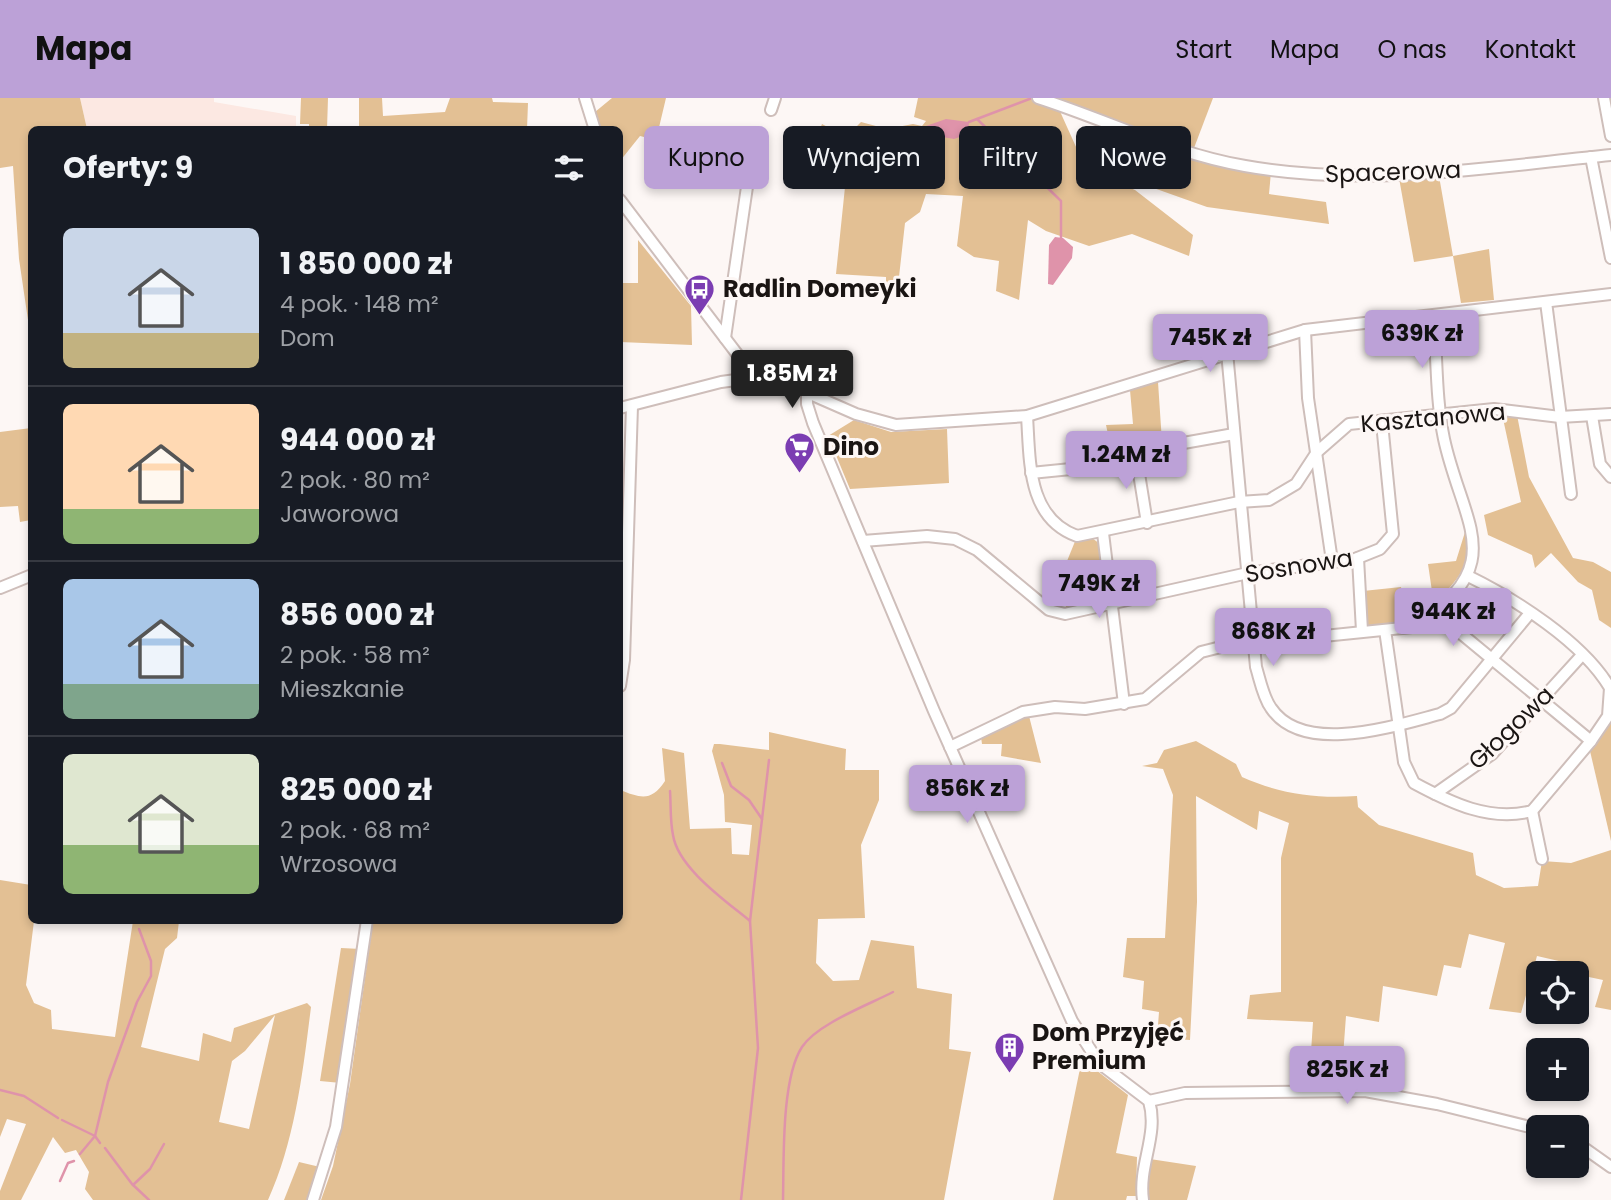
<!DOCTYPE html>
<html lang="pl">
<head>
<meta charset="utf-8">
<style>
  body { margin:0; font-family:Poppins,sans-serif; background:#20242c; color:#f1f3f6; height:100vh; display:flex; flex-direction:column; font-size:26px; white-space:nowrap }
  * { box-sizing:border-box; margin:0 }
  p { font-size:23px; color:#9ea1a6 }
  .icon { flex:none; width:38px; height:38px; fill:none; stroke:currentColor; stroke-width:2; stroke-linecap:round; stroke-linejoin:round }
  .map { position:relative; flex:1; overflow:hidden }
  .drawer { position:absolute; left:28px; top:28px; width:595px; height:798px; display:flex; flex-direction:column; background:#171b24; border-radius:10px; box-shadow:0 4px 10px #0003 }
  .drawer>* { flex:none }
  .banner { position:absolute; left:644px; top:28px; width:665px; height:63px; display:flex; gap:14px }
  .controls { position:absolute; left:1526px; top:863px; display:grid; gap:14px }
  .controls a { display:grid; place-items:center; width:63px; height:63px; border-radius:10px; background:#171b24; box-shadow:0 4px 10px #0003; font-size:35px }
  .price { position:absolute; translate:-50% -60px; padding:0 16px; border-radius:7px; background:#bca1d7; color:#111; font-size:23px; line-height:46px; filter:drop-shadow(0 2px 4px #0008) }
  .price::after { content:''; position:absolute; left:50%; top:42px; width:21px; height:16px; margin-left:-10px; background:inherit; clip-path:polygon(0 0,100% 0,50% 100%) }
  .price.selected { background:#222; color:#fff }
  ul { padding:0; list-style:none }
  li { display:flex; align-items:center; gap:21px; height:175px; padding:0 35px }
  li+li { border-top:2px solid #363941 }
  li span { display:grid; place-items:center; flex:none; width:196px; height:140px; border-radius:10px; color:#555 }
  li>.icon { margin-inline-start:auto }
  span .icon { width:84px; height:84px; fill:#fffc; stroke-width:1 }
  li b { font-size:30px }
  h2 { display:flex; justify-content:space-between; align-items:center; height:84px; padding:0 35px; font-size:30px }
  .tag { padding:0 24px; border-radius:10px; background:#171b24; box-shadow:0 4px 10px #0003; font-size:24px; line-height:63px }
  .tag.selected { background:#bca1d7; color:#111 }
  header { display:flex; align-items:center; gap:42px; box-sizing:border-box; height:98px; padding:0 35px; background:#bca1d7; color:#111 }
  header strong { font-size:33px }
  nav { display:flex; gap:38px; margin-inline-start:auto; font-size:24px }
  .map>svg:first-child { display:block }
  .built { fill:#fce8e2 }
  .green { fill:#e3c094; fill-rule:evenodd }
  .water { fill:#df93aa }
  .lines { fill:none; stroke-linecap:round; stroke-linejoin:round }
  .stream { stroke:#df93aa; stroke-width:2.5 }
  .minor-casing { stroke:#cebeba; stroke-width:14 }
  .minor { stroke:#fff; stroke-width:10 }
  .labels { text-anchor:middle; stroke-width:6; stroke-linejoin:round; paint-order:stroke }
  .street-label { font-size:24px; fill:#1a1513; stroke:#fdf7f5 }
  .poi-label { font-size:24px; font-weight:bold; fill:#1a1513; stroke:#fdf7f5; text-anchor:start }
</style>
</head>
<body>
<header>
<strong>Mapa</strong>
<nav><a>Start</a><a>Mapa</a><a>O nas</a><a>Kontakt</a></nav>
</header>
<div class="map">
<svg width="1611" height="1102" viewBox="0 0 1611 1102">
  <rect width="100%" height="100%" fill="#fdf7f5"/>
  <path class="built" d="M80 0H214V4L296 18V31H87Z"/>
  <g class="green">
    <path d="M0 0H80L87 31 32 32 31 222H28L19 161 13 68 0 70Z"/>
    <path d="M301 0H328L327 31H309V26H300Z"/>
    <path d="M359 0H382L383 18 445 14 450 0H492L493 4 528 5 527 31H359Z"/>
    <path d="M612 0H666L656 42 640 38 620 63V32L601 31 595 14Z"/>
    <path d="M918 0H1028L1058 9 1086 71 1135 92 1193 137 1189 158 1132 136 1089 148 1046 133 1028 122 1019 202 996 193 999 163 974 159 957 148 963 98 926 96 920 114 905 125 899 179 886 200V179L836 176 848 60 814 46 822 26 846 39 861 24 887 31 913 26 922 28 926 23 914 19Z"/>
    <path d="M1045 0H1213L1194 50Z"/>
    <path d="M1160 48 1271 74 1269 96 1326 104 1329 126 1207 109 1148 88Z"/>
    <path d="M1439 78 1453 158 1489 151 1494 202 1461 205 1453 158 1414 164 1399 80Z"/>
    <path d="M638 142 691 208 692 247 620 244V185H638Z"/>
    <path d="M1158 284 1162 344 1113 359 1106 327 1133 326 1130 292Z"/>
    <path d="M1502 316 1517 317 1529 379 1573 460 1593 464 1611 474V530L1599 522 1592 492 1578 484 1551 455 1535 470 1532 457 1488 437 1484 417 1521 404Z"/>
    <path d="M854 322 891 334 947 331 949 385 850 391 828 338Z"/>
    <path d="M31 330V422L20 424 18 408 0 409V334Z"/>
    <path d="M1464 409C1472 463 1471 467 1434 507L1428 466 1456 463 1465 434Z"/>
    <path d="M1092 440 1100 446 1107 498 1105 502 1066 511 1065 468 1076 441Z"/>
    <path d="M1401 489 1408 524 1365 530 1363 493Z"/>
    <path d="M1029 618 1041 665 1001 658 1002 646H982L981 639Z"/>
    <path d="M1611 623V743L1590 653Z"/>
    <path d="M769 634 846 651 845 672H879V702L861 747 865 820 818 821 816 865 833 883 859 882 871 842 914 848 917 890 952 896 949 951 971 954 944 1102H321L333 1068 350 986 373 823 620 822V692C641 700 651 704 665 683L662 650 684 655 690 731 731 730 732 756 749 757 752 727 725 724 724 697 712 653 714 646H720L769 652Z"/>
    <path d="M1196 643 1236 666 1242 679C1280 696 1317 701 1357 698L1358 709 1379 727 1473 755 1476 777 1504 790 1538 788 1542 763 1571 765 1611 752V912L1595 909 1603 882 1570 875 1572 866 1537 858 1521 915 1489 911 1505 845 1469 836 1461 870 1444 867 1437 898 1383 888 1379 924 1346 918 1341 985 1309 984 1313 924 1247 921 1250 897 1281 894V760L1289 725 1259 713 1257 732 1196 698 1197 804 1190 942 1157 940 1159 914 1142 911 1144 883 1123 879 1127 840H1165L1173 697 1163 671 1142 668 1157 665 1164 652Z"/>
    <path d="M0 782 31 787 34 823 26 887 34 905 51 912 52 931 115 939 133 823H179L177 840 165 851 141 949 199 963 203 935 231 944 234 930 307 905 311 909C303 973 295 1043 268 1102H93L85 1091 89 1074 76 1052 65 1055 53 1039 21 1102H0V1093L26 1026 7 1021 0 1039ZM275 917 249 1031 219 1024 232 963 245 953Z"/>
    <path d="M341 850 361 851 341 985 320 983Z"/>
    <path d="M1083 956 1096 972 1128 997 1116 1055 1137 1059 1136 1098H1127L1126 1102H1053Z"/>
    <path d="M1150 1061 1196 1068 1187 1102H1147L1145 1089Z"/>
    <path d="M299 1064 320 1069 309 1102H284Z"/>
  </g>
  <g class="water">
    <path d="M946 21 969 24 968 36 954 41 931 37 926 28Z"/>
    <path d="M1055 139 1063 140 1073 149 1072 160 1053 187 1048 186 1049 147Z"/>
  </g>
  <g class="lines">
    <g class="stream">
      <path d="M977 21 1061 103V140"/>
      <path d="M969 24 1032 0"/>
      <path d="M722 665 731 688 749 702 762 721"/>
      <path d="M670 693C671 707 670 723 673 737 678 770 726 803 750 823"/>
      <path d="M0 992 24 998 58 1020"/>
      <path d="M62 1022 95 1038 100 1045"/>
      <path d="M105 1050 132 1086 149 1102"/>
      <path d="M80 1056 95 1038 108 984 137 904 151 878V863L139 831"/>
      <path d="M60 1083 68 1065 74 1063"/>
      <path d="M133 1087 150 1071 164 1046"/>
      <path d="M741 1102 758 950 750 823 769 662"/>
      <path d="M783 1102C784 1063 781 981 802 949 817 926 868 907 893 894"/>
    </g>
    <defs>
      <g id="minor">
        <path d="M585 0 595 32"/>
        <path d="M1038 0C1107 22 1174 56 1245 68 1367 90 1490 69 1611 57"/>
        <path d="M1604 0 1611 38"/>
        <path d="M771 12 775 0"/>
        <path d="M1591 59 1611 160"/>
        <path d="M620 102 747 269 751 280"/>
        <path d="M1546 204 1571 396"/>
        <path d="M1305 232 1308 300 1332 463"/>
        <path d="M725 240 749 75"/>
        <path d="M1227 254 1256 569C1260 582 1263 599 1271 610 1303 658 1394 628 1440 616L1451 610 1530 515"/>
        <path d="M807 294V306L813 325 934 613 1072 923 1099 965 1149 1003C1159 1037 1138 1067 1143 1102"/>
        <path d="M620 310 721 284 751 280 785 285 856 316 896 327 1027 318 1305 232 1611 196"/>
        <path d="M1027 318C1030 363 1027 420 1077 438L1239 404 1269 402 1296 386 1317 354 1349 326 1494 311 1560 319 1611 316"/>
        <path d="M1592 318 1600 366 1611 379"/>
        <path d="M1136 357 1147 425"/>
        <path d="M1031 375 1101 368 1161 349 1234 336"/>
        <path d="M1103 435 1124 606"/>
        <path d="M863 443 927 438 955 441 977 452 1049 512 1065 516 1248 475 1355 461 1380 451 1393 436 1382 325"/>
        <path d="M1358 460 1362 533"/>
        <path d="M0 490 32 477"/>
        <path d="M1435 514 1591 643"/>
        <path d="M1385 532 1404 664 1414 685C1451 705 1490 724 1532 713L1591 643 1608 618 1610 590C1583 544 1515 501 1468 478"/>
        <path d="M620 588 624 562 632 308"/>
        <path d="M950 649 1023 614 1055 609 1085 611 1145 601 1201 554 1225 548 1412 529C1512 467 1463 428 1444 341 1436 303 1437 262 1434 224"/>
        <path d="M1435 696 1492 656 1582 557"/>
        <path d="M1532 713 1542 761"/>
        <path d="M1149 1003 1185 995 1365 993 1437 1006 1538 1031"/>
        <path d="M1577 1045 1611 1069"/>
        <path d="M313 1102 336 1029 367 822"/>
      </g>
    </defs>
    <use href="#minor" class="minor-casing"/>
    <use href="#minor" class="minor"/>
  </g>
  <defs>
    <symbol id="bus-pin" viewBox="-11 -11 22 30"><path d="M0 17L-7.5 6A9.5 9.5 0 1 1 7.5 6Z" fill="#7b3db2" stroke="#fdf7f5"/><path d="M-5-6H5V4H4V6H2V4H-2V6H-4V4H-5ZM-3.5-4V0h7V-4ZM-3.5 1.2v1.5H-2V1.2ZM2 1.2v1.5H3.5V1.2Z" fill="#fff"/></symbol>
    <symbol id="supermarket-pin" viewBox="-11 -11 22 30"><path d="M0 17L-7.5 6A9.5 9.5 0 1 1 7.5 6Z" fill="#7b3db2" stroke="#fdf7f5"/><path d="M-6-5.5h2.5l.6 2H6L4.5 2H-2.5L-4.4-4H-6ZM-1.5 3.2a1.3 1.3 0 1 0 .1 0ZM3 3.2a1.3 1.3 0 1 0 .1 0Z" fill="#fff"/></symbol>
    <symbol id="building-pin" viewBox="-11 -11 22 30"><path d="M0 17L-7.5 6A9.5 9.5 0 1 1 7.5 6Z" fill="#7b3db2" stroke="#fdf7f5"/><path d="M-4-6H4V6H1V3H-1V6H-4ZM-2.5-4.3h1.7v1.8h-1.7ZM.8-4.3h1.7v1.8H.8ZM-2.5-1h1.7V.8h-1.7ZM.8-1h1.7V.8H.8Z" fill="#fff"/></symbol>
  </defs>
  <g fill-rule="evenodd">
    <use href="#bus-pin" x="682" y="174" width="35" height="47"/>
    <use href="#supermarket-pin" x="782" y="332" width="35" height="47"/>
    <use href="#building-pin" x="992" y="932" width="35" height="47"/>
  </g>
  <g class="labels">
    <g class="street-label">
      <text transform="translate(1393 74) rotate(-2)" y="8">Spacerowa</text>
      <text transform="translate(1433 320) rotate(-5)" y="8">Kasztanowa</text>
      <text transform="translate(1299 468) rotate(-9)" y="8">Sosnowa</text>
      <text transform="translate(1511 630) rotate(-44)" y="8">Głogowa</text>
    </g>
    <g class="poi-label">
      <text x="723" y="199">Radlin Domeyki</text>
      <text x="823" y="357">Dino</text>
      <text x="1032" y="943">Dom Przyjęć<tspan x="1032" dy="28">Premium</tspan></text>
    </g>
  </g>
</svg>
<div class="controls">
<a><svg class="icon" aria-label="locate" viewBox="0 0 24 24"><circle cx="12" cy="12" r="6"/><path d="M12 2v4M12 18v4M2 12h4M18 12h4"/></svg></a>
<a>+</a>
<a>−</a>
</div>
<b class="price" style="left:1422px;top:272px">639K zł</b>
<b class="price" style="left:1210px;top:276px">745K zł</b>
<b class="price selected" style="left:792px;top:312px">1.85M zł</b>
<b class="price" style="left:1126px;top:393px">1.24M zł</b>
<b class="price" style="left:1099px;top:522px">749K zł</b>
<b class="price" style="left:1453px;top:550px">944K zł</b>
<b class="price" style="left:1273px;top:570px">868K zł</b>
<b class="price" style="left:967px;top:727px">856K zł</b>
<b class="price" style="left:1347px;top:1008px">825K zł</b>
<div class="banner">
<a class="tag selected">Kupno</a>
<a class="tag">Wynajem</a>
<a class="tag">Filtry</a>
<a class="tag">Nowe</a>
</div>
<section class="drawer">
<h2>Oferty: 9<svg class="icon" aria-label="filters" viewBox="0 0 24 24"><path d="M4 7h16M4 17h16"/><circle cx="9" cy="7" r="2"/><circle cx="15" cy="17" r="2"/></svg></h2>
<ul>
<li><span style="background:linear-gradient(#c9d6e8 75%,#c2b280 0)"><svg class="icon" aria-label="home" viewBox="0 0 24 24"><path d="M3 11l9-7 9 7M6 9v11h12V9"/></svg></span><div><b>1 850 000 zł</b><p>4 pok. · 148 m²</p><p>Dom</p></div></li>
<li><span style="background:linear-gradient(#ffd9b3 75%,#8fb573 0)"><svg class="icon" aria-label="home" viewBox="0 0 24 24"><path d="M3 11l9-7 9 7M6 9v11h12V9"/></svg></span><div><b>944 000 zł</b><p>2 pok. · 80 m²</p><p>Jaworowa</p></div></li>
<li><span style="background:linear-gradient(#a9c7e8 75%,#7fa58c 0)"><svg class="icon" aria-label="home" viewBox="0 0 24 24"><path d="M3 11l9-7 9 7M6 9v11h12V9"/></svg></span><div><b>856 000 zł</b><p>2 pok. · 58 m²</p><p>Mieszkanie</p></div></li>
<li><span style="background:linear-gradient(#dfe7d0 65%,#8fb573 0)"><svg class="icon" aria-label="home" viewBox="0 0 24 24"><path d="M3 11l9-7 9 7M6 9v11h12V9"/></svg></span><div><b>825 000 zł</b><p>2 pok. · 68 m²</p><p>Wrzosowa</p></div></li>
</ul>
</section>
</div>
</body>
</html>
